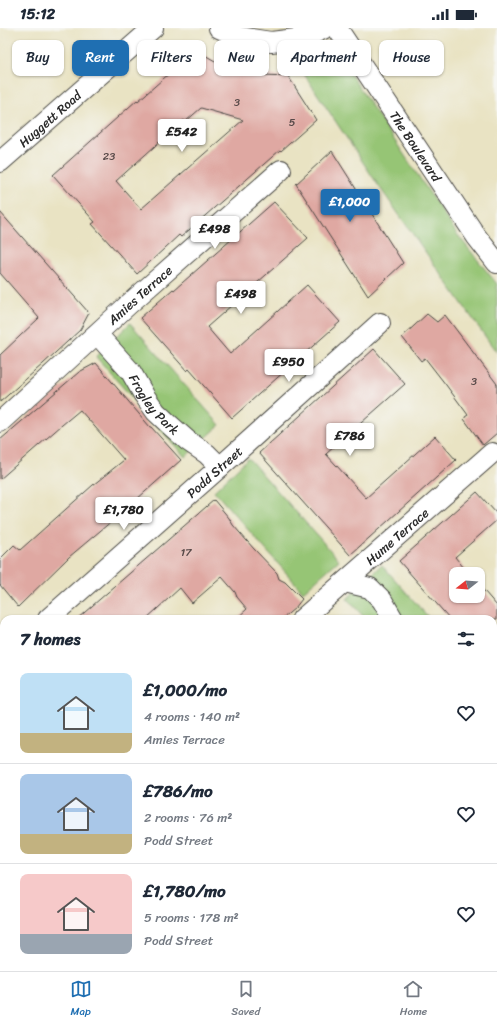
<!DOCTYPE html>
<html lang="en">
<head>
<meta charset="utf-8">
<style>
  body { margin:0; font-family:Sriracha,sans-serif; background:#f2f2f3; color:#1f2937; height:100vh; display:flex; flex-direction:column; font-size:15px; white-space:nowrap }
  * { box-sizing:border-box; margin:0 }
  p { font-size:13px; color:#747a83 }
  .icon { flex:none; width:22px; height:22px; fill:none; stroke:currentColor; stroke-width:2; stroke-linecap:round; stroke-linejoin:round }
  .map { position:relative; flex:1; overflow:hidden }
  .drawer { position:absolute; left:0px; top:587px; width:497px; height:356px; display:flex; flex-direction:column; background:#fff; border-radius:12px 12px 0 0; box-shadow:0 1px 3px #0004 }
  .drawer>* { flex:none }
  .guide { position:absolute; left:12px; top:12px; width:473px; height:36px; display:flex; gap:8px }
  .needle { width:26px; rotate:253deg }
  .buttons { position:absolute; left:449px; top:539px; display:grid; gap:8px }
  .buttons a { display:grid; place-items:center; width:36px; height:36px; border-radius:8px; background:#fff; box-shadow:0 1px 3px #0004; font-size:20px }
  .price { position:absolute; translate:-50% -34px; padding:0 9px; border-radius:4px; background:#fff; color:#222; font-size:13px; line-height:26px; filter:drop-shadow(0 1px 2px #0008) }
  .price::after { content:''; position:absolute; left:50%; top:24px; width:12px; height:9px; margin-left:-6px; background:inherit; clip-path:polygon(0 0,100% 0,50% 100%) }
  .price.selected { background:#1f6fb2; color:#fff }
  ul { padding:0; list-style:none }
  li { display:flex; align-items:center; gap:12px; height:100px; padding:0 20px }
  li+li { border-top:1px solid #e0e1e3 }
  li span { display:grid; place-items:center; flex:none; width:112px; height:80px; border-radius:8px; color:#555 }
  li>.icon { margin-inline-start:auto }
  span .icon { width:48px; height:48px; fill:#fffc; stroke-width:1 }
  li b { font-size:17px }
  h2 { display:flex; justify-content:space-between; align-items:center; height:48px; padding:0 20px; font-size:17px }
  .chip { padding:0 14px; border-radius:8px; background:#fff; box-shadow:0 1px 3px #0004; font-size:14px; line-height:36px }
  .chip.selected { background:#1f6fb2; color:#fff }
  .status { display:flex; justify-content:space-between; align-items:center; height:28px; padding:0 20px; background:#fff; direction:ltr }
  .status svg { height:11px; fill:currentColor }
  .menu { display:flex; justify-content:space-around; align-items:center; height:56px; border-top:1px solid #e0e1e3; background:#fff; font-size:11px; color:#747a83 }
  .menu a { display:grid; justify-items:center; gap:2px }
  .menu .selected { color:#1f6fb2 }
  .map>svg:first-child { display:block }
  .green { fill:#96c575; stroke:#607850 }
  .building { fill:#dfa8a2; fill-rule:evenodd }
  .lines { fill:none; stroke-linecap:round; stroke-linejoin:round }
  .street-casing { stroke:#484742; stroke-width:22 }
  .secondary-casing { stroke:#484742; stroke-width:24 }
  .street { stroke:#fff; stroke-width:20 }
  .secondary { stroke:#fff; stroke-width:22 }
  .labels { text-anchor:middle; stroke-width:3; stroke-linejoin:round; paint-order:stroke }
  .number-label { font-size:11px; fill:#584a49 }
  .street-label { font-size:13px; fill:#2b2b2b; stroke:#f6f6f2 }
</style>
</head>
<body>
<div class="status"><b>15:12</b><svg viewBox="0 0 49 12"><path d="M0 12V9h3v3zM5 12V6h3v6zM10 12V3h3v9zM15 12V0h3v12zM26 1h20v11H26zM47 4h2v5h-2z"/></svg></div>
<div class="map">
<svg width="497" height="943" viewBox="0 0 497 943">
  <rect width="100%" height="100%" fill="#f6f6f2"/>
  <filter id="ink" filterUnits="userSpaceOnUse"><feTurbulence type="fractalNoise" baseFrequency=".025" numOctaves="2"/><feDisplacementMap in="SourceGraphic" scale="8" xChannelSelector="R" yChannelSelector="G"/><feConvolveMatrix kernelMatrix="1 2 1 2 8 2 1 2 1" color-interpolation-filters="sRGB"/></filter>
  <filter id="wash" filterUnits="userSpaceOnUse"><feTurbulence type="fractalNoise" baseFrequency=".012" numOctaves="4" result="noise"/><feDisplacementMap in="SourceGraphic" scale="16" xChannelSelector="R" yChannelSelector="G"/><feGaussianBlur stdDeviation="0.9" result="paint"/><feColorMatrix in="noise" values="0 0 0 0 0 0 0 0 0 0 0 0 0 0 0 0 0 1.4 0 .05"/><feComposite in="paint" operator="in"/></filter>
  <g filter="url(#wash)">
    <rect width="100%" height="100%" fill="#e9e3c3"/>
    <g class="green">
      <path d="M339 29 457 206 497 256V325L378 157 300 40Z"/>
      <path d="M130 295 220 397 185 429 96 329Z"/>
      <path d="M248 430 339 532 303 564 214 463Z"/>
      <path d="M382 537 430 591H366L347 571Z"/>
      <path d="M497 693V738L493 733V697Z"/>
      <path d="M31 939H81L86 943H29Z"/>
    </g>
    <g id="blocks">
      <g class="building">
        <path d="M196 22 215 33 238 41 263 47 288 48 316 92 281 123 280 122 181 209 179 207 137 246 92 196 95 194 53 147 137 72 138 73ZM201 80 243 92 141 181 116 153 184 92 185 94Z"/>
        <path d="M332 123 403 235 368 268 296 156Z"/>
        <path d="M274 174 308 210 207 299 230 326 307 257 340 294 232 390 189 341 187 343 140 290 173 261 174 262Z"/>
        <path d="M0 184 89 285 80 302 43 336 0 374V327L39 290 0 245Z"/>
        <path d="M427 286 437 294 445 287 497 356V405L483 417 464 391 465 390V389L468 387 446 357 425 330 421 333 402 309Z"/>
        <path d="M374 321 405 356 326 426 366 470 435 408 456 432 350 527 259 425Z"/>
        <path d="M96 335 150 399H151L181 432 119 487 69 529 18 579 0 557V531L14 517 20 522 93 457 124 432 80 382 62 397 0 451V412L79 344Z"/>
        <path d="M477 464 497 486V492L455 529 469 546H456V568H478V556L497 578V591H450L399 533Z"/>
        <path d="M214 472 229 490 233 497 254 521 277 545 279 551 285 554 302 571 295 580 282 591H236L247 581 237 569 235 564 222 549 192 575 180 560 146 591H77Z"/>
      </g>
    </g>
  </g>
  <g filter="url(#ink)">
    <use href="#blocks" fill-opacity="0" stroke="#484742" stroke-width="1"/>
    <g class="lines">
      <defs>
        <g id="street">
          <path d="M219 0 239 9 271 14 304 10 325 0"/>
          <path id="s1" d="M337 0 476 208 497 235"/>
          <path id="s2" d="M0 134 153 0"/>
          <path id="s3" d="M97 306 131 344 144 367 156 384 171 398 188 413 207 426 220 439"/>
          <path id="s4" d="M0 394 128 277 281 142"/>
          <path d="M345 554 370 560 382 572 393 591"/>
          <path id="s5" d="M48 591 220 439 380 295"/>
          <path id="s6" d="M302 591 492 425"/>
          <path d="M0 634 4 630"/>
          <path d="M493 667 497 663"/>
          <path d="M493 899 497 896"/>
          <path d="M0 928 4 923"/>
          <path d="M218 943 220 939"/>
          <path d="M442 943 447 939"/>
        </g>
        <g id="secondary">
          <path d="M0 751 4 755"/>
          <path d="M261 939 269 943"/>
        </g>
      </defs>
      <use href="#street" class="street-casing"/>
      <use href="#secondary" class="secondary-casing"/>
      <use href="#street" class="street"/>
      <use href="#secondary" class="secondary"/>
    </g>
  </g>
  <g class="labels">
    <g class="number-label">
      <text x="237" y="78">3</text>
      <text x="292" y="98">5</text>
      <text x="109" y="132">23</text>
      <text x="474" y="357">3</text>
      <text x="186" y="528">17</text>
    </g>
    <g class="street-label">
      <text dy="5" stroke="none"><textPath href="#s2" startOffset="66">Huggett Road</textPath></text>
      <text dy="5" stroke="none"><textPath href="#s1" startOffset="142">The Boulevard</textPath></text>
      <text dy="5" stroke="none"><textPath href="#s4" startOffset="189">Amies Terrace</textPath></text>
      <text dy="5" stroke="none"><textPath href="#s3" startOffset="91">Frogley Park</textPath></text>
      <text dy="5" stroke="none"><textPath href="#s5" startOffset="222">Podd Street</textPath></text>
      <text dy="5" stroke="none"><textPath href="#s6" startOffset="126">Hume Terrace</textPath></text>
    </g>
  </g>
</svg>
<div class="buttons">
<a><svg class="needle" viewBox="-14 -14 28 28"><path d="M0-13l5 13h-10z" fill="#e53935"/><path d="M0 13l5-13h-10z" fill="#747a83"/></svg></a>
</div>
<b class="price" style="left:182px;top:125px">£542</b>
<b class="price selected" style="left:350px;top:195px">£1,000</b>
<b class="price" style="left:215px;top:222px">£498</b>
<b class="price" style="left:241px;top:287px">£498</b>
<b class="price" style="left:289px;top:355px">£950</b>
<b class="price" style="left:350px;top:429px">£786</b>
<b class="price" style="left:124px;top:503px">£1,780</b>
<div class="guide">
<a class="chip">Buy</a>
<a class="chip selected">Rent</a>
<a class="chip">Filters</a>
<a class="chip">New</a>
<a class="chip">Apartment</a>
<a class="chip">House</a>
</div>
<section class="drawer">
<h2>7 homes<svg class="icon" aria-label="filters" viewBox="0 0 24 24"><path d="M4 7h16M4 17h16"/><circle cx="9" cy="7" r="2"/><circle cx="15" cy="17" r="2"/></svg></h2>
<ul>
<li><span style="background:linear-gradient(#bfe0f5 75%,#c2b280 0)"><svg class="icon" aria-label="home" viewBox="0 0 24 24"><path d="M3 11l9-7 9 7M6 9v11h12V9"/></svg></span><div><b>£1,000/mo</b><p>4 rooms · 140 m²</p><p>Amies Terrace</p></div><svg class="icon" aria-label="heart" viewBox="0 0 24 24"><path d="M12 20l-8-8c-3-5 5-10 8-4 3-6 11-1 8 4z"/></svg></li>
<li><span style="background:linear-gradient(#a9c7e8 75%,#c2b280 0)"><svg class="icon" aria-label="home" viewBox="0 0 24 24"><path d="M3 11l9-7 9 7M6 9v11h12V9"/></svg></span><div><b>£786/mo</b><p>2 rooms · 76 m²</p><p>Podd Street</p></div><svg class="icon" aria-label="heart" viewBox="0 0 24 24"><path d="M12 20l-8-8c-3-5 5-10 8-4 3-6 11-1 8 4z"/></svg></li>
<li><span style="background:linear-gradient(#f6c9c9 75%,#9aa5b1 0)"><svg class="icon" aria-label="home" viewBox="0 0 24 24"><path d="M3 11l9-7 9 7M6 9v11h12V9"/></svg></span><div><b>£1,780/mo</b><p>5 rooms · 178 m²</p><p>Podd Street</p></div><svg class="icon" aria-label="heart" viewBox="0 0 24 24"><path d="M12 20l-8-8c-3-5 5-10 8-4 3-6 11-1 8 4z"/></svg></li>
</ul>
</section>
</div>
<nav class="menu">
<a class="selected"><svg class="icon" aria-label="map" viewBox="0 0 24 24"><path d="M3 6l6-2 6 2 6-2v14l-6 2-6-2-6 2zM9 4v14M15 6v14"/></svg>Map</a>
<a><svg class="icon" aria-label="saved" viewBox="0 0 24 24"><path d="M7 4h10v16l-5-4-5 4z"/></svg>Saved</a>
<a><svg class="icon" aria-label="home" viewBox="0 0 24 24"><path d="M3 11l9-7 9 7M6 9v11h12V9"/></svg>Home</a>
</nav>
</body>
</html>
